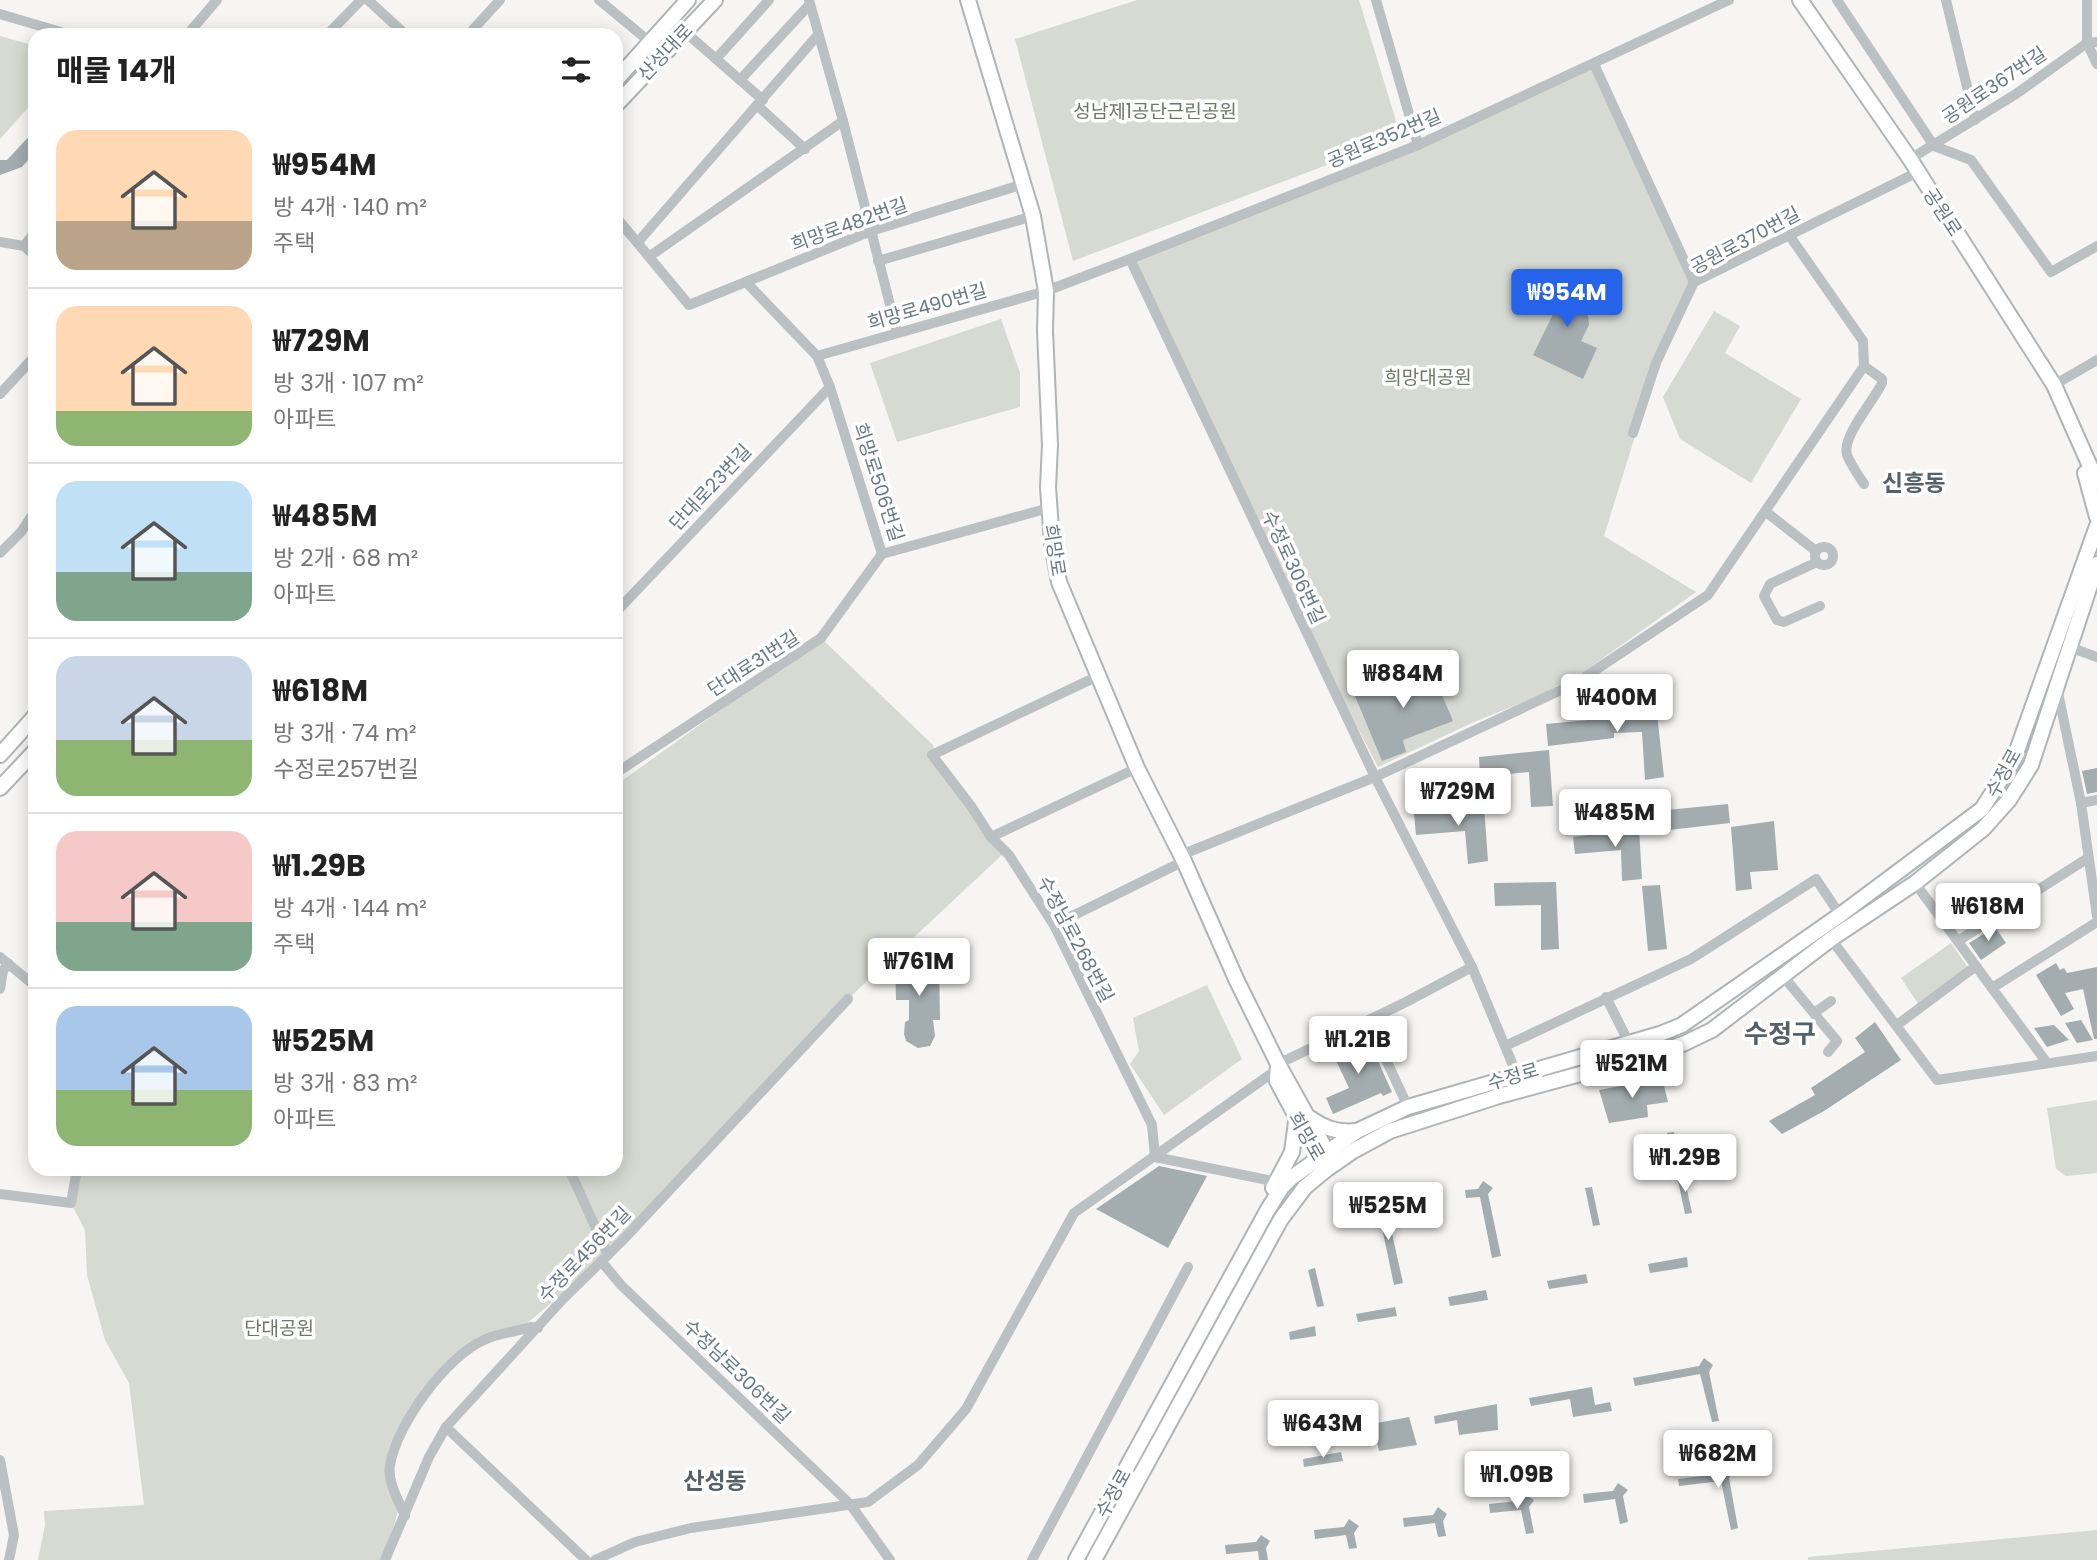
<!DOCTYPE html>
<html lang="ko">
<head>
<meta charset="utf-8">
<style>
  body { margin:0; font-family:Poppins,"Noto Sans KR",sans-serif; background:#f2f2f2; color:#222; height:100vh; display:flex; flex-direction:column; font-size:26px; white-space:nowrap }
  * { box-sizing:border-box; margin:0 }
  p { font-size:23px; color:#767676 }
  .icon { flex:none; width:38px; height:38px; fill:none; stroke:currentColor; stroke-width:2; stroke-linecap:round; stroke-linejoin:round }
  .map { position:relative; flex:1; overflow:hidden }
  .panel { position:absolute; left:28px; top:28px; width:595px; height:1148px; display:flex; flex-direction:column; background:#fff; border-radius:21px; box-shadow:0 4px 18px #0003 }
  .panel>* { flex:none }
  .price { position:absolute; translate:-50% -60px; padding:0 16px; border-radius:7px; background:#fff; color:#222; font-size:23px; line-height:46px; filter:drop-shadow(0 2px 4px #0008) }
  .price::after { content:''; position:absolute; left:50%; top:42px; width:21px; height:16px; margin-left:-10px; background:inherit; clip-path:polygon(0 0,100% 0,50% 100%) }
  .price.current { background:#2563eb; color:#fff }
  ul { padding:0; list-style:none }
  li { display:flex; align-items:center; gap:21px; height:175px; padding:0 28px }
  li+li { border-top:2px solid #e0e0e0 }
  li span { display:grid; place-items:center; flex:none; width:196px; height:140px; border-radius:21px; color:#555 }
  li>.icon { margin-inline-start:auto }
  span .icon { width:84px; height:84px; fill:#fffc; stroke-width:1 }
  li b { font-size:30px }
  h2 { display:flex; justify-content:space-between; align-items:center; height:84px; padding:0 28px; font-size:30px }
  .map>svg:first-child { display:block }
  .green { fill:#d6dad2 }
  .building { fill:#a3acaf }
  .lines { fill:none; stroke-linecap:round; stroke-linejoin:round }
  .major-casing { stroke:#afb4b6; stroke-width:18 }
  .minor { stroke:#bbc0c2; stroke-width:10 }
  .major { stroke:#fff; stroke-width:14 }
  .labels { text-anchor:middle; stroke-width:7; stroke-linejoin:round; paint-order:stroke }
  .street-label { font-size:19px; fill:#687980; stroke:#fff }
  .park-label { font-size:19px; fill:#6c7866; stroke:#fff }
  .quarter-label { font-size:23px; font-weight:bold; fill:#556166; stroke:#fff }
  .district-label { font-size:26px; font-weight:bold; fill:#556166; stroke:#fff }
</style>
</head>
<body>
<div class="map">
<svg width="2097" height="1560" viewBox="0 0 2097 1560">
  <rect width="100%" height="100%" fill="#f6f5f3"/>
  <g class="green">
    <path d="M1137 0H1359L1401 137 1073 261 1015 39Z"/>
    <path d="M0 36 35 46V100L0 139Z"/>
    <path d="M1592 67 1691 280 1656 369 1604 536 1696 592 1585 671 1538 696 1474 722 1378 767 1324 663 1135 261Z"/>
    <path d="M1714 311 1740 326 1725 353 1801 399 1751 483 1680 439 1663 397Z"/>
    <path d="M1001 319 1020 373V407L897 442 870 363Z"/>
    <path d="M821 638 932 744 949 775 1004 853 848 999 601 1261 518 1331 505 1328 438 1375 406 1423 390 1465 399 1507 388 1547 381 1560H38L45 1525 44 1511 144 1505 129 1383 105 1340 87 1275 85 1230 71 1203 77 1169H616V785Z"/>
    <path d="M1951 943 1969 969 1919 1005 1901 978Z"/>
    <path d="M1207 985 1242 1059 1164 1115 1130 1064 1139 1051 1133 1018Z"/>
    <path d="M2097 1100V1173L2066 1176 2056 1169 2047 1108Z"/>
    <path d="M2097 1530V1560H1808V1557Z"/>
  </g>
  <g class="building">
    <path d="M35 130V152L22 167 0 175V160H7Z"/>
    <path d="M1583 270 1589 325 1581 341 1597 348 1583 379 1533 355 1553 314 1537 307 1541 300Z"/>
    <path d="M1428 662 1453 721 1403 740 1406 752 1382 761 1355 696Z"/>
    <path d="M1656 705 1664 777 1645 780 1642 732 1614 733V738L1548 746 1546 724 1621 717 1620 708Z"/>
    <path d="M1549 750 1553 806 1531 807 1529 772 1480 777 1479 757Z"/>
    <path d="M2097 768V792L2087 794 2082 771Z"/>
    <path d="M1728 804 1730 823 1669 830 1667 810Z"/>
    <path d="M1484 806 1488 861 1468 864 1465 831 1416 835 1414 813Z"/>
    <path d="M1774 821 1778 870 1750 872 1752 889 1736 891 1731 827Z"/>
    <path d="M1639 828 1642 879 1622 881 1621 850 1575 854 1573 837Z"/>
    <path d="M1556 882 1559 949 1541 950V905L1495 906 1494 883Z"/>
    <path d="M1660 885 1667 949 1648 951 1642 886Z"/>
    <path d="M1995 927 2006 943 1981 960 1969 943Z"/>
    <path d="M939 959 940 1020H933L935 1036 930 1046 918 1048 906 1041 904 1034 905 1022 909 1020V1000H896L895 960Z"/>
    <path d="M2056 963 2060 970 2064 968 2067 973 2097 967V1039H2094L2083 989 2065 993 2074 1009 2061 1016 2036 975Z"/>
    <path d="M2081 1020 2093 1040 2077 1043 2065 1023Z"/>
    <path d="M1875 1022 1901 1060 1824 1111 1782 1134 1769 1121 1815 1095 1811 1088 1865 1052 1855 1038Z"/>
    <path d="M2054 1025 2069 1040 2047 1047 2034 1028Z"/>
    <path d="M1367 1037 1392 1092 1383 1096 1381 1093 1333 1114 1326 1098 1349 1088 1332 1052Z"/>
    <path d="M1662 1078 1668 1102 1647 1105 1648 1117 1609 1123 1599 1090Z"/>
    <path d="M1674 1132 1682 1170 1675 1171 1667 1133Z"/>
    <path d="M1159 1166 1207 1176 1168 1248 1096 1209Z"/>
    <path d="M1684 1175 1692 1213 1685 1214 1677 1176Z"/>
    <path d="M1483 1181 1493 1188 1488 1194 1501 1256 1492 1258 1480 1197 1466 1198 1465 1190 1478 1189Z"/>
    <path d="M1592 1187 1600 1225 1593 1226 1585 1188Z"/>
    <path d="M1384 1207 1394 1214 1389 1220 1403 1283 1394 1285 1381 1223 1367 1224 1366 1215 1379 1214Z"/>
    <path d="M1687 1257 1688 1267 1650 1273 1648 1264Z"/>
    <path d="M1315 1268 1324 1306 1317 1307 1308 1270Z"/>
    <path d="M1586 1274 1588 1283 1549 1289 1547 1281Z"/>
    <path d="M1486 1290 1488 1300 1450 1306 1448 1297Z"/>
    <path d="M1395 1307 1397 1316 1358 1322 1356 1314Z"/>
    <path d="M1315 1326 1316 1336 1290 1340 1289 1332Z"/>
    <path d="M1704 1358 1713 1365 1709 1372 1719 1421 1712 1422 1700 1374 1635 1386 1633 1378 1699 1366Z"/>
    <path d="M1592 1387 1595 1405 1610 1402 1612 1411 1573 1417 1570 1399 1531 1406 1529 1398Z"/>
    <path d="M1497 1404 1498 1430 1459 1435 1457 1420 1435 1424 1434 1416Z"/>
    <path d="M1409 1417 1417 1445 1379 1451 1375 1432 1348 1437 1346 1429Z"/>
    <path d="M1341 1452 1343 1461 1304 1467 1303 1459Z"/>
    <path d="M1724 1465 1733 1472 1729 1478 1738 1528 1731 1530 1721 1481 1679 1486 1678 1479 1718 1474Z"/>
    <path d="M1618 1483 1628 1490 1623 1496 1628 1522 1620 1524 1615 1499 1584 1503 1583 1494 1613 1491Z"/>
    <path d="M1524 1494 1534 1500 1529 1507 1534 1533 1526 1534 1521 1510 1490 1513 1489 1504 1519 1501Z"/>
    <path d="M1438 1507 1447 1514 1443 1521 1446 1536 1438 1537 1435 1523 1404 1527 1403 1518 1433 1515Z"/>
    <path d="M1349 1519 1359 1526 1354 1533 1357 1548 1349 1549 1346 1535 1315 1539 1314 1530 1344 1527Z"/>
    <path d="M1261 1535 1270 1541 1266 1548 1268 1560H1259L1258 1551 1226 1554 1225 1545 1256 1542Z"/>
  </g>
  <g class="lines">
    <defs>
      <g id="major">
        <path d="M968 0 1033 216 1046 291 1045 331 1050 445 1048 487 1052 544 1059 582 1137 768 1184 861 1236 979 1278 1064 1331 1159"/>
        <path d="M1800 0 1910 159 2054 385 2097 482"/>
        <path d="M616 80 688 0"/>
        <path d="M616 105 715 0"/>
        <path d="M2085 473 2097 517"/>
        <path d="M0 755 35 716"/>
        <path d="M0 788 35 751"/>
        <path d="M1278 1064 1277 1081 1321 1163"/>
        <path d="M1310 1118C1325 1128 1337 1133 1356 1131"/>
        <path d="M1273 1188 1292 1152 1296 1122"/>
        <path d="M1076 1560 1267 1211 1282 1187 1291 1178 1357 1131 1408 1107 1660 1034 1682 1025 1840 915 1982 809 2014 759 2097 526"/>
        <path d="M1094 1560 1281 1219 1305 1187 1327 1169 1353 1151 1390 1131 1499 1096 1647 1056 1683 1044 1712 1030 1831 939 1915 883 1983 829 2009 800 2031 765 2097 564"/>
      </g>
    </defs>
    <use href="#major" class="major-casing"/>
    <g class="minor">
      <path d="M368 0 406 35"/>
      <path d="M599 0 650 42"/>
      <path d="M809 0 843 121 897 332"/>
      <path d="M1376 0 1418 145"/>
      <path d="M1837 0 1934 146 1971 160 2051 272 2097 246"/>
      <path d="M1946 0 1975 120"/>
      <path d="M2087 0V43L2097 64"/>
      <path d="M0 14 71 35"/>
      <path d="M684 31 763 100"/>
      <path d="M187 35 217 0"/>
      <path d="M327 35 361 0"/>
      <path d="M468 35 500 0"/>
      <path d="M716 59 769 0"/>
      <path d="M1594 64 1694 282"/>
      <path d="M740 80 810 4"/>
      <path d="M758 106 805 149"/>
      <path d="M1910 159 2016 94 2087 43 2097 42"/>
      <path d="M616 217 689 305 871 231 1024 184"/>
      <path d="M0 242 24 246 35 256"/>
      <path d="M638 242 817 36"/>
      <path d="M24 246 35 232"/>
      <path d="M650 256 843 121"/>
      <path d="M1130 259 1375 777 1576 683 1708 595 1864 366 1863 341 1789 235"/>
      <path d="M878 261 1033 216"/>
      <path d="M746 282 817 356 830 387 882 554 1049 508"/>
      <path d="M817 356 1046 291 1130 259 1418 145 1729 0"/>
      <path d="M1864 366 1882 379V383C1874 401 1841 437 1847 455 1851 465 1858 475 1864 484"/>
      <path d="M2054 385 2097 360"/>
      <path d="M0 394 35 356"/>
      <path d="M1633 433 1656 363 1694 282 1918 172"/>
      <path d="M1766 512 1816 551"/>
      <circle cx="1824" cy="556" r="9"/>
      <path d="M0 553 21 532 35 511"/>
      <path d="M1817 562 1770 584 1764 596 1777 620 1784 622 1820 606"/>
      <path d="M616 612 830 387"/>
      <path d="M2069 647 2097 657"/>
      <path d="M1098 676 932 755 971 806 991 837 1009 855 1054 925 1152 1125 1155 1157 1278 1182"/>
      <path d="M2057 688 2081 803 2097 916"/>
      <path d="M616 773 821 638 882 554"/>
      <path d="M2081 803 2097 800"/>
      <path d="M991 837 1137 768"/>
      <path d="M1181 855 1375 777 1472 967 1517 1075"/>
      <path d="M1915 883 2047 1063"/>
      <path d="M1054 925 1184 861"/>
      <path d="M1831 939 1937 1080 2097 1056"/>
      <path d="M1958 941 2088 858"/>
      <path d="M0 957 35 986"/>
      <path d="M1783 976 1837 1041 1828 1052"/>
      <path d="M1992 988 2097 922"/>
      <path d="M0 989 3 971 8 963"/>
      <path d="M1606 997 1629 1043"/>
      <path d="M1814 1013 1831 1001"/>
      <path d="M1368 1021 1408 1107"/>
      <path d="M1897 1025 1976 966"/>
      <path d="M1505 1046 1691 959 1816 879 1840 915"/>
      <path d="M1278 1064 1406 1002 1472 967"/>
      <path d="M569 1169 608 1255"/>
      <path d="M0 1194 71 1203 77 1169"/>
      <path d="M601 1261 621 1285 850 1504 890 1560"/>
      <path d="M446 1427 586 1560"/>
      <path d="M0 1460 14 1535 9 1560"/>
      <path d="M405 1516C399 1501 387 1482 390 1465 397 1424 446 1357 484 1340 498 1333 516 1332 531 1327L538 1328"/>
      <path d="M385 1560 429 1457 446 1427 563 1299 622 1241 848 999"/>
      <path d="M595 1560 635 1542 691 1528 868 1502 918 1465 966 1409 1074 1213 1278 1069"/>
      <path d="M1032 1560 1188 1267"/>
    </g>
    <use href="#major" class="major"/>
  </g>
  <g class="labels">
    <g class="street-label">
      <text transform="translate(665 52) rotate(-47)" y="7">산성대로</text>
      <text transform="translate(1994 85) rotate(-34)" y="7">공원로367번길</text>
      <text transform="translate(1384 138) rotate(-23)" y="7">공원로352번길</text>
      <text transform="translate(1943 212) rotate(57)" y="7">공원로</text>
      <text transform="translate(849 224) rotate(-20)" y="7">희망로482번길</text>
      <text transform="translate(1745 240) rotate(-28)" y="7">공원로370번길</text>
      <text transform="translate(927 306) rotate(-16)" y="7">희망로490번길</text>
      <text transform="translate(879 482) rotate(72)" y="7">희망로506번길</text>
      <text transform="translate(710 487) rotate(-47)" y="7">단대로23번길</text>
      <text transform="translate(1055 550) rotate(81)" y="7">희망로</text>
      <text transform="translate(1294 567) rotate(65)" y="7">수정로306번길</text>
      <text transform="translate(753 663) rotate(-33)" y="7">단대로31번길</text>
      <text transform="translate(2003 773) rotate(-61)" y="7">수정로</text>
      <text transform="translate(1076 939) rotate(62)" y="7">수정남로268번길</text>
      <text transform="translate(1513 1076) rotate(-16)" y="7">수정로</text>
      <text transform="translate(1307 1136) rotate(60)" y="7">희망로</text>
      <text transform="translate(584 1254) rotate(-46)" y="7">수정로456번길</text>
      <text transform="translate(737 1371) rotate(44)" y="7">수정남로306번길</text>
      <text transform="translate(1113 1493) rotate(-61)" y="7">수정로</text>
    </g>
    <g class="park-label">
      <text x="1155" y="118">성남제1공단근린공원</text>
      <text x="1428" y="384">희망대공원</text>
      <text x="279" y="1335">단대공원</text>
    </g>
    <g class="quarter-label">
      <text x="1914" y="491">신흥동</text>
      <text x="715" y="1489">산성동</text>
    </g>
    <g class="district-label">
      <text x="1780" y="1043">수정구</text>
    </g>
  </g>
</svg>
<b class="price current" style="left:1567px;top:329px">₩954M</b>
<b class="price" style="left:1403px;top:710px">₩884M</b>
<b class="price" style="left:1617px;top:734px">₩400M</b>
<b class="price" style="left:1458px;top:828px">₩729M</b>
<b class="price" style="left:1615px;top:849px">₩485M</b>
<b class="price" style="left:1988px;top:943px">₩618M</b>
<b class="price" style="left:919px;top:998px">₩761M</b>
<b class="price" style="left:1358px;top:1076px">₩1.21B</b>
<b class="price" style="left:1632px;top:1100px">₩521M</b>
<b class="price" style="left:1685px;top:1194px">₩1.29B</b>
<b class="price" style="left:1388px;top:1242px">₩525M</b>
<b class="price" style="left:1323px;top:1460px">₩643M</b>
<b class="price" style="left:1718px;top:1490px">₩682M</b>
<b class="price" style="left:1517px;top:1511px">₩1.09B</b>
<section class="panel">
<h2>매물 14개<svg class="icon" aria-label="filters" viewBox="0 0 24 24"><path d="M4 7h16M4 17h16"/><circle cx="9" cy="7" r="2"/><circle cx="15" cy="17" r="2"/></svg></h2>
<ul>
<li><span style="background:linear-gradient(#ffd9b3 65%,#b9a48a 0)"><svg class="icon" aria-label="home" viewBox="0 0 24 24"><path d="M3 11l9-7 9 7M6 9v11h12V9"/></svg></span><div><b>₩954M</b><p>방 4개 · 140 m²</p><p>주택</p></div></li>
<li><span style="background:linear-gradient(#ffd9b3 75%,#8fb573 0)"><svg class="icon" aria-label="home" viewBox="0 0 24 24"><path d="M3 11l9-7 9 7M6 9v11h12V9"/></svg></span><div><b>₩729M</b><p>방 3개 · 107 m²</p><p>아파트</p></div></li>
<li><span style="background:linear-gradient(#bfe0f5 65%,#7fa58c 0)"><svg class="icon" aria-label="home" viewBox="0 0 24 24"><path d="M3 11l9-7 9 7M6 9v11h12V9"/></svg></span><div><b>₩485M</b><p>방 2개 · 68 m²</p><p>아파트</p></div></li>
<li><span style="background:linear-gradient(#c9d6e8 60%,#8fb573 0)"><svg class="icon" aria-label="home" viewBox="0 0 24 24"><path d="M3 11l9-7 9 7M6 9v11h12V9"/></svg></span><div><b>₩618M</b><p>방 3개 · 74 m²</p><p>수정로257번길</p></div></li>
<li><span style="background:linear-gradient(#f6c9c9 65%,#7fa58c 0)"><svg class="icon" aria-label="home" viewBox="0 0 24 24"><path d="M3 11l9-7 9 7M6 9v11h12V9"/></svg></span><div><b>₩1.29B</b><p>방 4개 · 144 m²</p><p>주택</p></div></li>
<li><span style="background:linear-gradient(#a9c7e8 60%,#8fb573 0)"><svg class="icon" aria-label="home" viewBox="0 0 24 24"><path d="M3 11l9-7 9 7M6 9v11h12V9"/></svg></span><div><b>₩525M</b><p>방 3개 · 83 m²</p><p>아파트</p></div></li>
</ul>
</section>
</div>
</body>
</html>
